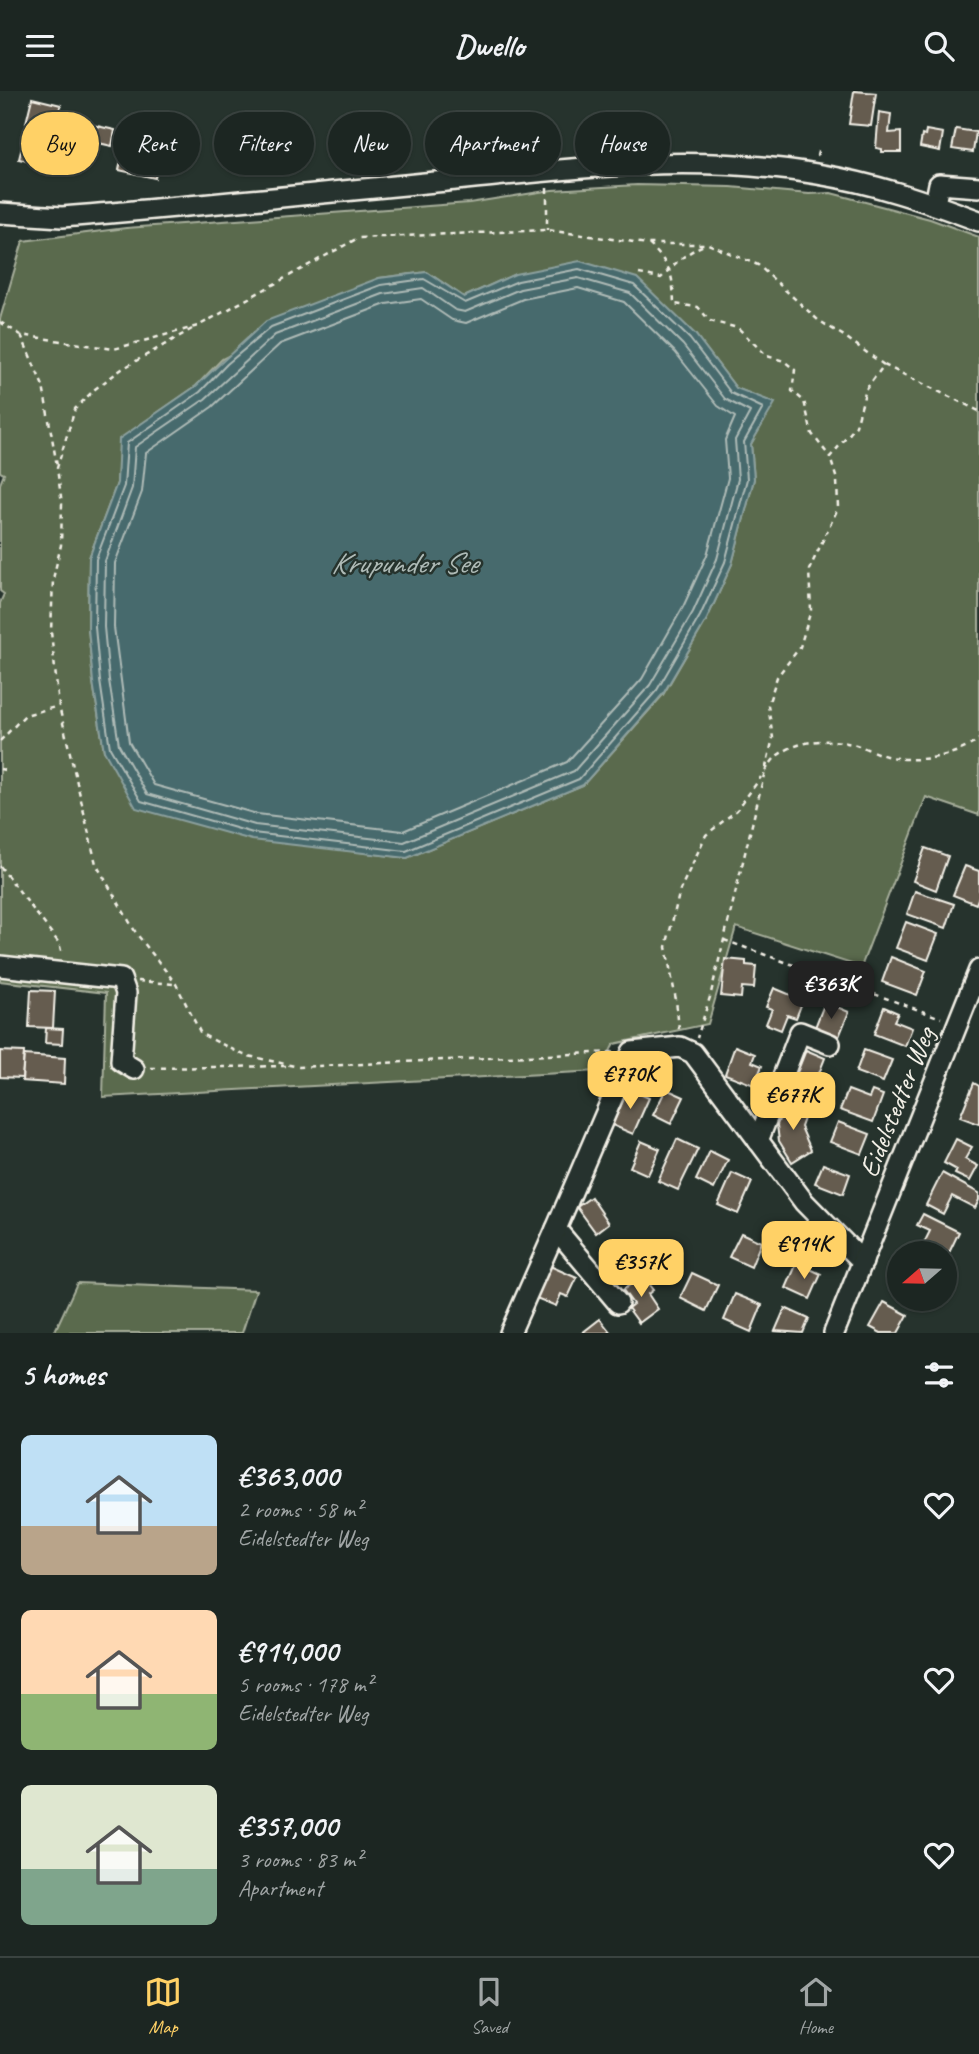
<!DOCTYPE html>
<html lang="en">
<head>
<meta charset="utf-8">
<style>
  body { margin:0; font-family:Caveat,sans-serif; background:#29322f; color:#f1f3f6; height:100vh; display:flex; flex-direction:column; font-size:26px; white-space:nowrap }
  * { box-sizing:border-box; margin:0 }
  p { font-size:23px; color:#a0a5a5 }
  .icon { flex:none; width:38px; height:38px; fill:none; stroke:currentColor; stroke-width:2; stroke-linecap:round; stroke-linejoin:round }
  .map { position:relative; height:1242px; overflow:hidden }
  .details { display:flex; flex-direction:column; background:#1c2622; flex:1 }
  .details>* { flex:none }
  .banner { position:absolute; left:21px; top:21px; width:938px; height:63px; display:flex; gap:14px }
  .needle { width:46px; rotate:250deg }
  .buttons { position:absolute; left:887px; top:1150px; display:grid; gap:14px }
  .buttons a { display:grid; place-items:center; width:70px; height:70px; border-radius:50%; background:#1c2622; box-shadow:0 2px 5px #0004,0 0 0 2px #3a4340; font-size:35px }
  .price { position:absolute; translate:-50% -60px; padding:0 16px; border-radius:14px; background:#ffd166; color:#111; font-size:23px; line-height:46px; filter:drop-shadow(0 2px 4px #0008) }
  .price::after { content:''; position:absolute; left:50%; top:42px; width:21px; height:16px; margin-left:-10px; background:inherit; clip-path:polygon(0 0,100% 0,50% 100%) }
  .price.selected { background:#222; color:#fff }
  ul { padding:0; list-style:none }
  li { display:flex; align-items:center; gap:21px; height:175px; padding:0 21px }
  li span { display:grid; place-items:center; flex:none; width:196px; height:140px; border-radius:10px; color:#555 }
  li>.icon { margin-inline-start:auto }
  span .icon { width:84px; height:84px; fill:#fffc; stroke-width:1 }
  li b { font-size:30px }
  h2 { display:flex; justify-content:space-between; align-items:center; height:84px; padding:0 21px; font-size:30px }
  .chip { padding:0 24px; border-radius:32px; background:#1c2622; box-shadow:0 2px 5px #0004,0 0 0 2px #3a4340; font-size:24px; line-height:63px }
  .chip.selected { background:#ffd166; color:#111 }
  header { display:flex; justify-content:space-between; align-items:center; height:91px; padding:0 21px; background:#1c2622; font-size:32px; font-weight:700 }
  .tab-bar { display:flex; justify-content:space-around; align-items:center; height:98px; border-top:2px solid #3a4340; background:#1c2622; font-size:19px; color:#a0a5a5 }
  .tab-bar a { display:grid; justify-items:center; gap:4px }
  .tab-bar .selected { color:#ffd166 }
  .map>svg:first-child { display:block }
  .green { fill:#5a6b4e; stroke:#a7ae9b; stroke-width:2; fill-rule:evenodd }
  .water { fill:#476a6d; stroke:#8ca09e; stroke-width:2 }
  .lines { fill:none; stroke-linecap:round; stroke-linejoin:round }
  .shore { stroke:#afbbb7; stroke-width:2 }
  .building { fill:#655b4f; stroke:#f4f1e8; stroke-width:2 }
  .minor-casing { stroke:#f4f1e8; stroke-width:24 }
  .path { stroke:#f4f1e8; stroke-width:2.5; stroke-dasharray:5 5; stroke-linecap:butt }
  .minor { stroke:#26332d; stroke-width:19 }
  .labels { text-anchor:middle; stroke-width:5; stroke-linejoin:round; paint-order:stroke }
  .street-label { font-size:28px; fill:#f4f1e8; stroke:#26332d }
  .water-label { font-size:30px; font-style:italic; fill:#afbbb7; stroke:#26332d }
</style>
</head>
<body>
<header><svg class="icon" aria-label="menu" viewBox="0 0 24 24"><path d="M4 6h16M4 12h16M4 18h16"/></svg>Dwello<svg class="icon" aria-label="search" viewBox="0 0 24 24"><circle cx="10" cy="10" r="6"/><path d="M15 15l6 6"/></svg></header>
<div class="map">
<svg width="979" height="1242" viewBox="0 0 979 1242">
  <rect width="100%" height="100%" fill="#26332d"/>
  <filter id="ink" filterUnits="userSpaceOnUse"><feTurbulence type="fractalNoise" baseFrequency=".0143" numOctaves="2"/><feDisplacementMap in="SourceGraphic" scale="14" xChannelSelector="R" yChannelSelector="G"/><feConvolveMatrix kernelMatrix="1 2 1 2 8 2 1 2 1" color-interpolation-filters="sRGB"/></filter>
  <g filter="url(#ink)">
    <g class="green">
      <path d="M637 94 731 96 809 103 831 102 930 128 979 146V724L926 706 861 876 736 836 708 933 614 953 599 980 103 1006 106 902 0 890V512L4 503 0 500V393L4 383 0 381V228L23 150 126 137 469 112 552 99ZM427 181 464 206 515 183 695 243 736 297 774 312 751 353 754 388 732 473 707 528 663 604 583 694 407 767 343 759 104 660 93 591 88 537 89 467 117 392 120 348 196 295 222 268 379 187Z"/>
      <path d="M77 1192 256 1199 242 1242H54Z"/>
    </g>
    <path class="water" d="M580 170 637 187 695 243 736 297 775 312 751 353 754 388 732 473 707 528 663 603 583 694 407 767 252 749 136 717 104 660 93 591 88 537 89 467 117 392 119 348 196 295 266 230 379 187 427 181 464 206 515 183Z"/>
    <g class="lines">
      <g class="shore">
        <path d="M579 178 634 194 690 248 731 302 763 317 744 351 747 388 725 471 700 525 657 599 579 688 406 760 253 742 141 710 110 657 100 590 95 536 96 468 124 395 127 352 200 301 227 273 271 236 381 194 424 188 465 212 518 190Z"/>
        <path d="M578 187 630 202 683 254 725 308 750 321 735 349 738 388 717 468 693 521 650 594 574 680 404 751 255 734 147 703 119 654 109 589 104 536 105 470 132 397 135 356 205 308 275 244 383 203 423 197 455 219 465 221 520 198Z"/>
        <path d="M578 197 624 211 675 261 718 315 735 326 725 349 728 387 707 464 683 516 642 588 567 671 403 740 257 723 154 694 129 651 114 536 115 472 142 401 146 362 212 316 280 253 386 213 421 208 452 229 466 232 523 208Z"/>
      </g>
    </g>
    <g class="building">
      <path d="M854 0 876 2 871 35 849 33Z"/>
      <path d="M32 7 61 14 51 54 40 52 43 36 26 32Z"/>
      <path d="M879 21 891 23 889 42 901 41V61H882V58L876 57Z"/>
      <path d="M88 33 115 39 112 55 85 49Z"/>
      <path d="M956 38 976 41 973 61 952 58Z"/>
      <path d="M926 39 943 42 940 60 920 56 922 44 925 45Z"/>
      <path d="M24 48 85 63 80 83 19 68Z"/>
      <path d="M123 60 159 67 155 87 119 79Z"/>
      <path d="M925 757 948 765 936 799 913 790Z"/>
      <path d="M965 775 979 780V805L976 813 953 804Z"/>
      <path d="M915 800 954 813 946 837 907 823Z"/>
      <path d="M906 831 938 843 928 869 896 857Z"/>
      <path d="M891 866 926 880 917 904 882 891Z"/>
      <path d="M725 868 746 870V874L756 875 754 897 742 896 741 907 721 905Z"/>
      <path d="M774 897 803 909 796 927 787 924 781 939 766 933 772 918 766 916Z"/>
      <path d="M31 899 55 900 53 937 29 936Z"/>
      <path d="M825 911 849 921 838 948 814 939Z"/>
      <path d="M884 916 898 922 894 930 912 937 905 955 874 943Z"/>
      <path d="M46 937 63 938 62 953 45 952Z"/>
      <path d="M735 955 755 963 752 971 762 975 754 994 725 983Z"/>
      <path d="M806 959 825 967 812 1000 793 992Z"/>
      <path d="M864 959 892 969 883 991 856 981Z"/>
      <path d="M0 960 24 961 22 987 0 986Z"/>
      <path d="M24 964 65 967 64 993 22 990Z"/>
      <path d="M974 992 979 995V1033L960 1026Z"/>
      <path d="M628 998 649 1007 633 1043 612 1034Z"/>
      <path d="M666 998 684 1006 671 1033 653 1024Z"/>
      <path d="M848 999 869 1007 872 1000 883 1004 873 1031 840 1019Z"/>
      <path d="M786 1011 807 1019 801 1036 811 1059 792 1071 779 1050 777 1034Z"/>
      <path d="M838 1031 870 1043 862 1063 830 1051Z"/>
      <path d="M677 1048 698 1058 678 1099 658 1090Z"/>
      <path d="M956 1048 972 1056 965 1068 978 1075 970 1090 955 1083 957 1079 944 1072Z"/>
      <path d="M641 1050 660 1058 648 1084 630 1076Z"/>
      <path d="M710 1060 728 1069 714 1098 696 1089Z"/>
      <path d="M823 1073 850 1083 843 1103 815 1092Z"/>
      <path d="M732 1082 752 1091 738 1123 718 1114Z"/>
      <path d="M942 1082 979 1102V1109L975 1117 952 1105 943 1123 926 1114Z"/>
      <path d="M591 1106 609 1132 596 1142 577 1116Z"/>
      <path d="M923 1123 959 1141 947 1166 945 1162H938L923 1154 930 1140 917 1134Z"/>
      <path d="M782 1134 800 1142 790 1165 772 1157Z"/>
      <path d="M741 1142 761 1151 751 1176 729 1166Z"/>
      <path d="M797 1172 821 1183 810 1208 786 1197Z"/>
      <path d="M550 1175 577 1187 568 1206 561 1203 556 1215 536 1207Z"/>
      <path d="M900 1180V1201L891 1196Z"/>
      <path d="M692 1182 718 1194 706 1220 680 1207Z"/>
      <path d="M642 1185 653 1199 648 1203 658 1218 639 1232 628 1217 633 1213 623 1199Z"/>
      <path d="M735 1203 762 1214 751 1241 724 1229Z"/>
      <path d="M912 1208H937L932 1218Z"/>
      <path d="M884 1211 908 1224 898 1242H881L870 1236Z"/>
      <path d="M785 1217 809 1228 803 1242 775 1240Z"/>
      <path d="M600 1228 611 1242H582Z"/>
    </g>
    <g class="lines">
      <defs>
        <g id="minor">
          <path d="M935 113 939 93 979 96"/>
          <path d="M0 122 62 126C190 116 318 102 447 90 569 77 695 62 817 83 873 92 926 110 979 130"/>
          <path d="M0 875 121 888 126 902 121 970 134 978"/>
          <path d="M758 1050 800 941 830 953"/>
          <path d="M618 1212 556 1138 632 961 680 956 693 962 804 1111 863 1171"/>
          <path d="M510 1242 556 1138"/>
          <path d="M834 1242 979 879"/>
        </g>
      </defs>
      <use href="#minor" class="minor-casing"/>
      <g class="path">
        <path d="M817 65 819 57"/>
        <path d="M547 97V139"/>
        <path d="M649 153C671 175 673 183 674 213L698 216 710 230 738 237 767 265 784 270 795 279 792 300 804 310 812 343 830 366"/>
        <path d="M639 183 661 187C674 173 687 161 704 154"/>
        <path d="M0 231 21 244 114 258 198 235 358 147 547 139 648 153H708L758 174 818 229 844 245 884 274 866 298 856 335 830 366 837 389 838 417 809 479 811 519 800 556 777 586 768 614 773 647 710 906 697 947"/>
        <path d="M192 238 122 278 95 298 75 318 57 377 62 413 61 454 53 488 51 541 59 615 96 773 136 842 176 893 201 943 244 964 299 976 613 961"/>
        <path d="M21 244 43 295 57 375"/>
        <path d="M884 274 979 320"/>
        <path d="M0 650 25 624 59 615"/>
        <path d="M0 678 5 679"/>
        <path d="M765 680C769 675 773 668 778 664 801 648 830 647 856 654 869 658 883 666 897 667 922 671 959 665 979 648"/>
        <path d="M0 775 59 852 62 863"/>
        <path d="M724 849 941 927"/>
        <path d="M138 890 174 893"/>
        <path d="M679 938 676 909 666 856 680 799 706 744 737 719 761 686"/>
        <path d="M151 977 288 975"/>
      </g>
      <use href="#minor" class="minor"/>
    </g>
  </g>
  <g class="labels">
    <g class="street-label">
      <text transform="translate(896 1011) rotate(-68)" y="10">Eidelstedter Weg</text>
    </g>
    <g class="water-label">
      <text x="404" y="482">Krupunder See</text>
    </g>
  </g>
</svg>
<div class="buttons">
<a><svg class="needle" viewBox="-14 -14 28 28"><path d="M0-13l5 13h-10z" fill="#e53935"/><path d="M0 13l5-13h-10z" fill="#a0a5a5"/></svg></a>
</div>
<b class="price selected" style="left:831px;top:930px">€363K</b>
<b class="price" style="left:630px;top:1020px">€770K</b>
<b class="price" style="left:793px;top:1041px">€677K</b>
<b class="price" style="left:804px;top:1190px">€914K</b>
<b class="price" style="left:641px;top:1208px">€357K</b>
<div class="banner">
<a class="chip selected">Buy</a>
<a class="chip">Rent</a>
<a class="chip">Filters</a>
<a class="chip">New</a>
<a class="chip">Apartment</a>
<a class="chip">House</a>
</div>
</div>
<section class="details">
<h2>5 homes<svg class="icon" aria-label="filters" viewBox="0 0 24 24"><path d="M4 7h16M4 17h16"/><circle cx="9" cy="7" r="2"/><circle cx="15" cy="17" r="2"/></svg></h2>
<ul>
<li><span style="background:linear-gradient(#bfe0f5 65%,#b9a48a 0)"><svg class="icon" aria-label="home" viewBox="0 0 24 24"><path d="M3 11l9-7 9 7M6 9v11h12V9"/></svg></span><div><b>€363,000</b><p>2 rooms · 58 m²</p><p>Eidelstedter Weg</p></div><svg class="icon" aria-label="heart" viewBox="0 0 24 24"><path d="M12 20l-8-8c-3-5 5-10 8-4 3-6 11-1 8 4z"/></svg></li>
<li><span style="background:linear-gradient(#ffd9b3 60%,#8fb573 0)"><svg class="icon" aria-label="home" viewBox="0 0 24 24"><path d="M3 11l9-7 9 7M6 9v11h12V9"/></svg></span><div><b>€914,000</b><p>5 rooms · 178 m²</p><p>Eidelstedter Weg</p></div><svg class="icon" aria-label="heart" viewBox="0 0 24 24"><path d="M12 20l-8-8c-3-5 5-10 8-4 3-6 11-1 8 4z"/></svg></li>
<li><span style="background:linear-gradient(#dfe7d0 60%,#7fa58c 0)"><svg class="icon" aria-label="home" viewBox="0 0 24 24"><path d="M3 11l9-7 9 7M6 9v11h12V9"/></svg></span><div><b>€357,000</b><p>3 rooms · 83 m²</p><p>Apartment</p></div><svg class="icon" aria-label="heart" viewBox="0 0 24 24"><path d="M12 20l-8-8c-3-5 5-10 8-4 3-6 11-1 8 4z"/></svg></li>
</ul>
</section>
<nav class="tab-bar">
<a class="selected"><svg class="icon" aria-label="map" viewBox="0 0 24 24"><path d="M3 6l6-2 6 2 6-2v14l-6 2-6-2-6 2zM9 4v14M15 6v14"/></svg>Map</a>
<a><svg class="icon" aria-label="saved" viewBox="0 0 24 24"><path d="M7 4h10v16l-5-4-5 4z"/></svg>Saved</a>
<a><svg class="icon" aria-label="home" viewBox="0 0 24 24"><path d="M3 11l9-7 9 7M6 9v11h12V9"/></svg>Home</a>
</nav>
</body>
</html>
